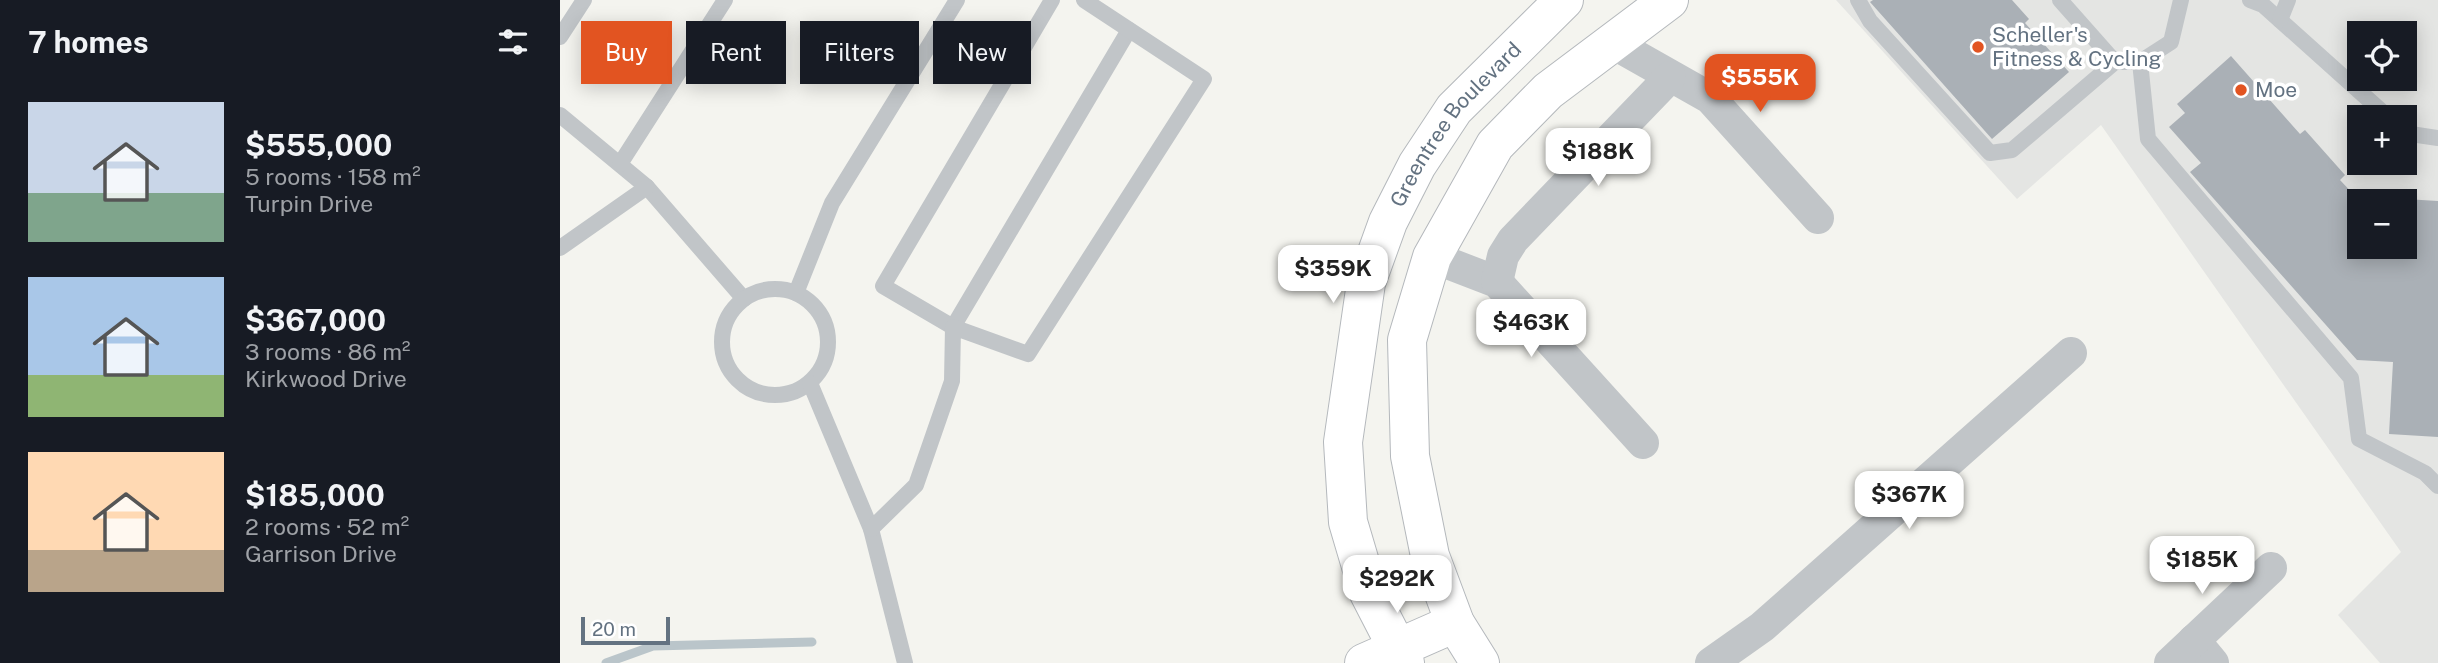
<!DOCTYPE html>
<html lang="en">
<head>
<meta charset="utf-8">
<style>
  body { margin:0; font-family:"Public Sans",sans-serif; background:#20242c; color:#f1f3f6; height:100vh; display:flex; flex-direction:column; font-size:26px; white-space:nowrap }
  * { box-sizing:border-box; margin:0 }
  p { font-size:23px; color:#9ea1a6 }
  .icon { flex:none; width:38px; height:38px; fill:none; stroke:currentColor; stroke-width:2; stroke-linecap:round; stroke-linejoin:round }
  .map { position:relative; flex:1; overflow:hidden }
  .drawer { display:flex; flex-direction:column; background:#171b24; width:560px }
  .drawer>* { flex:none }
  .banner { position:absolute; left:21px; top:21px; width:665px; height:63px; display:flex; gap:14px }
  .controls { position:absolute; left:1787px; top:21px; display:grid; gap:14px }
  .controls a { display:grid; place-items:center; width:70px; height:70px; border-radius:0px; background:#171b24; box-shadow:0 4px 18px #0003; font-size:35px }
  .scale { position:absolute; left:21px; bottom:18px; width:89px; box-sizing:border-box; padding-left:7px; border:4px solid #637281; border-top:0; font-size:19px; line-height:24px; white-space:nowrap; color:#637281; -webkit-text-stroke:5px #fff; paint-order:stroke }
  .price { position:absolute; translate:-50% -60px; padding:0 16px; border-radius:14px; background:#fff; color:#222; font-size:23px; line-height:46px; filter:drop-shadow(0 2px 4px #0008) }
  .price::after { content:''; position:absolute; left:50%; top:42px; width:21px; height:16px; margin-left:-10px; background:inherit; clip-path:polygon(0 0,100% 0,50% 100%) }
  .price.on { background:#e25421; color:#fff }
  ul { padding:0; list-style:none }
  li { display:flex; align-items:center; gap:21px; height:175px; padding:0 28px }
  li span { display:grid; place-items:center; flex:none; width:196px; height:140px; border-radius:0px; color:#555 }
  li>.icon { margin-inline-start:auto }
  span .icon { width:84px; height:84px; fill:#fffc; stroke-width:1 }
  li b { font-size:30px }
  h2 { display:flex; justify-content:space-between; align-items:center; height:84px; padding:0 28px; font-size:30px }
  .chip { padding:0 24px; border-radius:0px; background:#171b24; box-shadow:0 4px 18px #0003; font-size:24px; line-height:63px }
  .chip.on { background:#e25421; color:#fff }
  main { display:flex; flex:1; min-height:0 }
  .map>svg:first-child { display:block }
  .built { fill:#e4e5e3; fill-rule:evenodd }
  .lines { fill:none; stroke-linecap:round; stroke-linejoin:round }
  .stream { stroke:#bac5ca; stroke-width:9 }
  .building { fill:#aab0b6; fill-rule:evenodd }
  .secondary-casing { stroke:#b4b8bc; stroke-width:40 }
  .lane { stroke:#c1c5c8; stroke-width:16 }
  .street { stroke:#c1c5c8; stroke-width:32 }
  .secondary { stroke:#fff; stroke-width:38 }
  .poi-dot { fill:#e25421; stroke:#fff; stroke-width:2.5 }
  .labels { text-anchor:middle; stroke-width:7; stroke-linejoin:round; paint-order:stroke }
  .poi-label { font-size:21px; fill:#637281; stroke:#fff; text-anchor:start }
  .street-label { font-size:21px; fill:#637281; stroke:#fff }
</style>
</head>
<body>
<main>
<section class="drawer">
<h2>7 homes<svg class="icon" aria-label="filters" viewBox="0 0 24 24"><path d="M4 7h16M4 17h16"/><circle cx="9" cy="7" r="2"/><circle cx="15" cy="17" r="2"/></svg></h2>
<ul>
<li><span style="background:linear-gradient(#c9d6e8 65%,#7fa58c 0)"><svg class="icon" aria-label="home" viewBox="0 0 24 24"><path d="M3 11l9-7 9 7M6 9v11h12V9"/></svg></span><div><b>$555,000</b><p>5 rooms · 158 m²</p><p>Turpin Drive</p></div></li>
<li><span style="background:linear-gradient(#a9c7e8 70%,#8fb573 0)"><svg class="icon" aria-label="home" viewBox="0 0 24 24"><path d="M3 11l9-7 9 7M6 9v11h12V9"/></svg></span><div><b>$367,000</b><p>3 rooms · 86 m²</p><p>Kirkwood Drive</p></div></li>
<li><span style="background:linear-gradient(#ffd9b3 70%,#b9a48a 0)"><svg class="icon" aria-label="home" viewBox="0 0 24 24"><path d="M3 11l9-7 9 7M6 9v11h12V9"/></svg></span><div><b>$185,000</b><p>2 rooms · 52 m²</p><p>Garrison Drive</p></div></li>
</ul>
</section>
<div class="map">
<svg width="1878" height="663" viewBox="0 0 1878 663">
  <rect width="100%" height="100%" fill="#f4f4ef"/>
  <path class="built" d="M1276 0H1878V663H1820L1778 615 1841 552 1541 125 1457 199ZM1799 33H1844V79H1799ZM1799 117H1844V163H1799ZM1799 201H1844V247H1799Z"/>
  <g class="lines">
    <path class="stream" d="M46 663 93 646 252 642"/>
  </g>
  <g class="building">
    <path d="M1313 0H1452L1469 19 1465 23 1509 72 1432 139 1310 2Z"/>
    <path d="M1671 56 1740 134 1745 130 1785 175 1780 180 1795 196 1878 201V437L1829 434 1833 362 1797 360 1630 172 1641 163 1609 127 1625 113 1617 104ZM1799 201H1844V247H1799Z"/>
  </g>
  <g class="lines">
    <defs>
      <g id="secondary">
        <path d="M804 663 895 623"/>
        <path id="s1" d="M845 663 809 593 788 522 783 442 806 283 828 222 857 165 894 109 1004 0"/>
        <path d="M920 663 895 623 870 556 850 456 847 340 872 257 935 145 988 91 1109 0"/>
      </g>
    </defs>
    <use href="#secondary" class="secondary-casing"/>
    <g class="lane">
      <path d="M492 0 323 286 393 327 569 30"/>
      <path d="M1298 0 1310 21 1430 153 1452 150 1555 62"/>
      <path d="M1500 0 1555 62H1580L1611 42 1621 0"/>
      <path d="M1690 0 1703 5 1828 117"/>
      <path d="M1720 20 1728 0"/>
      <path d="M0 37 24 0"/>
      <path d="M1580 62 1588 139 1791 378 1799 439 1865 473 1878 486"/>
      <path d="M0 115 87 187 184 299"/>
      <path d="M1844 133 1878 138"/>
      <path d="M60 164 165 0"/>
      <path d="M0 248 87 187"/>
      <circle cx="215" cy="342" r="53"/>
      <path d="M236 293 272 203 397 0"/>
      <path d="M250 383 311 529 345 663"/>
      <path d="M311 529 356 485 392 381 393 327 468 354 644 79 524 0"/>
    </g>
    <g class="street">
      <path d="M1051 42 1150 98 1258 218"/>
      <path d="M872 257 937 282 1083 443"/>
      <path d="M937 282 943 256 953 240 1110 77"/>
      <path d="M1634 640 1653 663"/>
      <path d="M1151 663 1202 627 1511 353"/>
      <path d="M1610 663 1711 568"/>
    </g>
    <use href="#secondary" class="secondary"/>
  </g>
  <g class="poi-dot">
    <circle cx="1418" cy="47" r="7"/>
    <circle cx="1681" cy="90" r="7"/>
  </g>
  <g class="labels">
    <g class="poi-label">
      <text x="1432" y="42">Scheller's<tspan x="1432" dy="24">Fitness &amp; Cycling</tspan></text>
      <text x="1695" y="97">Moe</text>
    </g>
    <g class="street-label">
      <text dy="7" stroke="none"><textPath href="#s1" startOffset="578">Greentree Boulevard</textPath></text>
    </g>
  </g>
</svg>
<div class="controls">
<a><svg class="icon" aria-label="locate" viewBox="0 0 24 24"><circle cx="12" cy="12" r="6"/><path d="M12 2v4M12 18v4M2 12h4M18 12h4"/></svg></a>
<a>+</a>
<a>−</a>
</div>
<div class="scale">20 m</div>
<b class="price on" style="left:1200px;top:114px">$555K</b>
<b class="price" style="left:1038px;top:188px">$188K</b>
<b class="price" style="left:773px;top:305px">$359K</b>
<b class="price" style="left:971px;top:359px">$463K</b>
<b class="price" style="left:1349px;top:531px">$367K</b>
<b class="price" style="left:1642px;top:596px">$185K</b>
<b class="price" style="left:837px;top:615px">$292K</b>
<div class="banner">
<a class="chip on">Buy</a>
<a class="chip">Rent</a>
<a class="chip">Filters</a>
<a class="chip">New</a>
</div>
</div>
</main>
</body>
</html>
